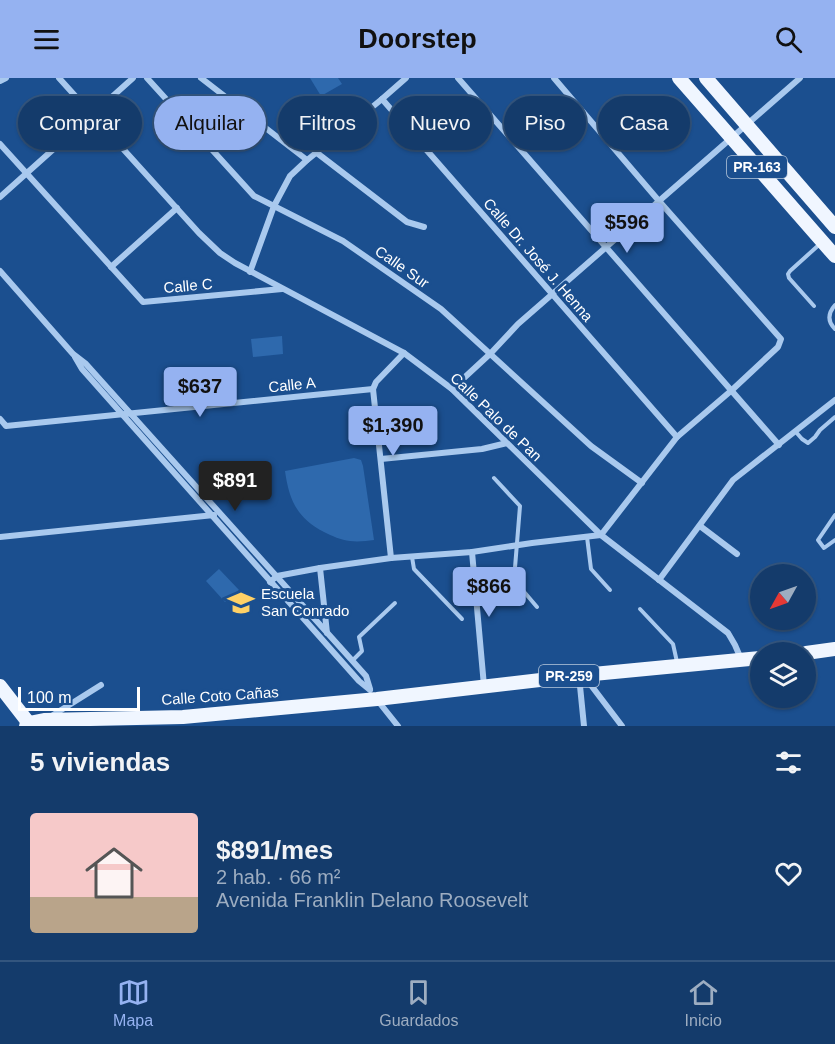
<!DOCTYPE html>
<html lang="es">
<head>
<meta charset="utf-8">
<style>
  body { margin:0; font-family:Arial,sans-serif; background:#214673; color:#f1f3f6; height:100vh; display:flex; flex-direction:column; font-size:22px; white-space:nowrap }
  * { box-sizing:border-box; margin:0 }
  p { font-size:20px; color:#9dadc1 }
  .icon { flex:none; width:33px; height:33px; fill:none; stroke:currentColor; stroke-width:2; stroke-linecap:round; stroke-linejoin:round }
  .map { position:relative; height:648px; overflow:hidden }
  .details { display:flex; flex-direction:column; background:#143b6b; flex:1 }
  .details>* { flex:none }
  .top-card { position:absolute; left:18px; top:18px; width:800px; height:54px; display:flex; gap:12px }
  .needle { width:39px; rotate:230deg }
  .buttons { position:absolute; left:750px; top:486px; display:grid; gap:12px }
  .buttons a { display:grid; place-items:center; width:66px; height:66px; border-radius:50%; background:#143b6b; box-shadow:0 2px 4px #0004,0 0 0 2px #33557e; font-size:30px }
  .scale { position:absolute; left:18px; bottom:15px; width:122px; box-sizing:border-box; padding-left:6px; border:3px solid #fff; border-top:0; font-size:16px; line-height:21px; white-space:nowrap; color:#fff; -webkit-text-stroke:4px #1b4f8f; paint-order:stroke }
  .price { position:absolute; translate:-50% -51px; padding:0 14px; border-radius:6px; background:#95b2f1; color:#111; font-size:20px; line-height:39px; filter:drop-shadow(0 2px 3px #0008) }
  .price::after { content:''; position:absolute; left:50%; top:36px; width:18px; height:14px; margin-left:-9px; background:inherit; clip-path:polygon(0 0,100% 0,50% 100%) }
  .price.active { background:#222; color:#fff }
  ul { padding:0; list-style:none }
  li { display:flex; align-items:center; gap:18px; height:150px; padding:0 30px }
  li+li { border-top:2px solid #33557e }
  li span { display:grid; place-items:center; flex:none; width:168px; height:120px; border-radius:6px; color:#555 }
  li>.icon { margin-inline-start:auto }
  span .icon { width:72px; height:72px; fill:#fffc; stroke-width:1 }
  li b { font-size:26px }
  h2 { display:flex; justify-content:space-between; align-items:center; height:72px; padding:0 30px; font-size:26px }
  .pill { padding:0 21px; border-radius:27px; background:#143b6b; box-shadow:0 2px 4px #0004,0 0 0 2px #33557e; font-size:21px; line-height:54px }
  .pill.active { background:#95b2f1; color:#111 }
  header { display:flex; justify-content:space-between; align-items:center; height:78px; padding:0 30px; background:#95b2f1; color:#111; font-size:27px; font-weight:700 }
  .menu { display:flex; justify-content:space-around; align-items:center; height:84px; border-top:2px solid #33557e; background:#143b6b; font-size:16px; color:#9dadc1 }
  .menu a { display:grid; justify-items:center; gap:3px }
  .menu .active { color:#95b2f1 }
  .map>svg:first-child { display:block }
  .pitch { fill:#2e69ad }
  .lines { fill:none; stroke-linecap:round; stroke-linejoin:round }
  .lane { stroke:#a9c9ee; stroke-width:4 }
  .street { stroke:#a9c9ee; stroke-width:6 }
  .primary { stroke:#f0f6ff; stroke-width:14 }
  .labels { text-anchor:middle; stroke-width:6; stroke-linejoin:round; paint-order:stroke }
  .shield { fill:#1b4f8f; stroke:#bbcadd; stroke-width:1.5 }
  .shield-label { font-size:14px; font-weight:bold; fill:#fff }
  .street-label { font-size:15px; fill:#fff; stroke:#1b4f8f }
  .poi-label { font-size:15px; fill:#fff; stroke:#1b4f8f; text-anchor:start }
</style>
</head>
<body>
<header><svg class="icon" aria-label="menu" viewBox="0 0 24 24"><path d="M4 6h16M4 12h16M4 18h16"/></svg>Doorstep<svg class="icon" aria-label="search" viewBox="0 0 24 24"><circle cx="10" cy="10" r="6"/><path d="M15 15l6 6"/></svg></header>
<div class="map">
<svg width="835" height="648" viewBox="0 0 835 648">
  <rect width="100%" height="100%" fill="#1b4f8f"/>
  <g class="pitch">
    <path d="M310 0H338L342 6 321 18Z"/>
    <path d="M282 258 283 276 253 279 251 261Z"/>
    <path d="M354 380 361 382 363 388 374 462C366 463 358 464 350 463 341 462 332 458 324 454 297 440 289 422 285 393Z"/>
    <path d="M219 491 239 512 225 524 206 503Z"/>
  </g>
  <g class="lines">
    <g class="lane">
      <path d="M835 227C828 235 827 243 835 251"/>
      <path d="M814 228 789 200 788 196 790 193 821 165"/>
      <path d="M795 353 802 361 808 365 815 359 820 352 835 339"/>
      <path d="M494 400 520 428 514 502 537 529"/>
      <path d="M835 437 818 462 824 470 835 462"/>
      <path d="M587 459 591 491 610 512"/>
      <path d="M412 479 414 491 462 541"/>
      <path d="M640 531 673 566 677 584"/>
      <path d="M353 582 362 573 359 559 395 525"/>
    </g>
    <g class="street">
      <path d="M59 0 199 155 220 175 235 185 404 275 452 311 601 457 728 555 735 567 741 581"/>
      <path d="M147 0 254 118 343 163 441 231 591 368 642 405"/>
      <path d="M201 0 307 82"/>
      <path d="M458 0 779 367"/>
      <path d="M0 3 6 0"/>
      <path d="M382 21 677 359"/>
      <path d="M0 66 143 224 282 211"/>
      <path d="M317 75 407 144 424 149"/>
      <path d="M0 119 133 0"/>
      <path d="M111 189 177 130"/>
      <path d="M0 193 73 276 86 286 366 598 370 611"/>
      <path d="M250 194 274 128 290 98 306 83 382 21 406 0"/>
      <path d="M75 279 82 291 359 603 370 612"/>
      <path d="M373 311 391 480"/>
      <path d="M373 311 376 304 404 275"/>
      <path d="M452 311 491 275 518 246 800 0"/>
      <path d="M0 341 6 348 373 311"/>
      <path d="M381 381 482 371 507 365"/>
      <path d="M700 448 737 476"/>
      <path d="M0 459 214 437"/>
      <path d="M472 474 484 608"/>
      <path d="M320 490 327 555"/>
      <path d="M659 502 733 402 835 322"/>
      <path d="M270 504 277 498 320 490 391 480 472 474 532 465 601 457 677 359 732 312 778 269 781 261 659 123 554 0"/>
      <path d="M579 598 584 648"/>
      <path d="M584 598 622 648"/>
      <path d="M378 623 398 648"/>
      <path d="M50 639 101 607"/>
    </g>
    <g class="primary">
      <path d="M679 0 835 178"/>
      <path d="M706 0 835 149"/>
      <path d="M806 575 835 571"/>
      <path d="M0 608 31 648"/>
      <path d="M26 648 29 645 44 642 183 639 377 621 583 597 760 580"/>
    </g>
  </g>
  <defs>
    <symbol id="school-bare" viewBox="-9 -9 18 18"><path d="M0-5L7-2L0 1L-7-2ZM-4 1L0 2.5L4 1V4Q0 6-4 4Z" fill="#ffd166" stroke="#1b4f8f" stroke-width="2.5" paint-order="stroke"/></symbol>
  </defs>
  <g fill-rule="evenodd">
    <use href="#school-bare" x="222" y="506" width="38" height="38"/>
  </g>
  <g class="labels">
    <g class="shield">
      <rect x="727" y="78" width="60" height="22" rx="4.5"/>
      <rect x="539" y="587" width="60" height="22" rx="4.5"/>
    </g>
    <g class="shield-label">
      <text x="757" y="94">PR-163</text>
      <text x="569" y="603">PR-259</text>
    </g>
    <g class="street-label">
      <text transform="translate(538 182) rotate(49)" y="5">Calle Dr. José J. Henna</text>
      <text transform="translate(402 189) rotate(35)" y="5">Calle Sur</text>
      <text transform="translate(188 208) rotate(-5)" y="5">Calle C</text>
      <text transform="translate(292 307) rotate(-6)" y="5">Calle A</text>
      <text transform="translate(496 339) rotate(44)" y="5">Calle Palo de Pan</text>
      <text transform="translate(220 618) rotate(-4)" y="5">Calle Coto Cañas</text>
    </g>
    <g class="poi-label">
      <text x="261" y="521">Escuela<tspan x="261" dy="17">San Conrado</tspan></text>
    </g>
  </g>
</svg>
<div class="buttons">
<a><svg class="needle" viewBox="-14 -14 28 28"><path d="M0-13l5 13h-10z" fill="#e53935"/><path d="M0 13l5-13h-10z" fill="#9dadc1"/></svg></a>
<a><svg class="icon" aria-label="layers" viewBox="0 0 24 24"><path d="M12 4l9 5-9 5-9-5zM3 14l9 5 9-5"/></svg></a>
</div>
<div class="scale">100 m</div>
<b class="price" style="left:627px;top:176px">$596</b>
<b class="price" style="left:200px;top:340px">$637</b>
<b class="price" style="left:393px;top:379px">$1,390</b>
<b class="price active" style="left:235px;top:434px">$891</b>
<b class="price" style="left:489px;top:540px">$866</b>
<div class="top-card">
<a class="pill">Comprar</a>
<a class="pill active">Alquilar</a>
<a class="pill">Filtros</a>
<a class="pill">Nuevo</a>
<a class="pill">Piso</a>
<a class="pill">Casa</a>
</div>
</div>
<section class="details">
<h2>5 viviendas<svg class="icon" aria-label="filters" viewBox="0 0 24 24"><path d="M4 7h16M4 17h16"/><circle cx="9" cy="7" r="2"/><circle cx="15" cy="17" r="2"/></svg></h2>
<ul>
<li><span style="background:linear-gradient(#f6c9c9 70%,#b9a48a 0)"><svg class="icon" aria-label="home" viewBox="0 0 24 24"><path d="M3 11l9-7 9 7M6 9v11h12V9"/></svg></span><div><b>$891/mes</b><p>2 hab. · 66 m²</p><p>Avenida Franklin Delano Roosevelt</p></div><svg class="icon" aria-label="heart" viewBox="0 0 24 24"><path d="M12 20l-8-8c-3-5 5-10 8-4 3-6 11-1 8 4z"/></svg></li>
</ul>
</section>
<nav class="menu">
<a class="active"><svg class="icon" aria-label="map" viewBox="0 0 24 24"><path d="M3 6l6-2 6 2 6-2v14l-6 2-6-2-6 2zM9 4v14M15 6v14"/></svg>Mapa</a>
<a><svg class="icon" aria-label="saved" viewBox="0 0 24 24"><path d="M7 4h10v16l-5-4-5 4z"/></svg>Guardados</a>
<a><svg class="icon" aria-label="home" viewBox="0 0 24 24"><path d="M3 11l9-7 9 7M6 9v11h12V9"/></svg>Inicio</a>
</nav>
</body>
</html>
